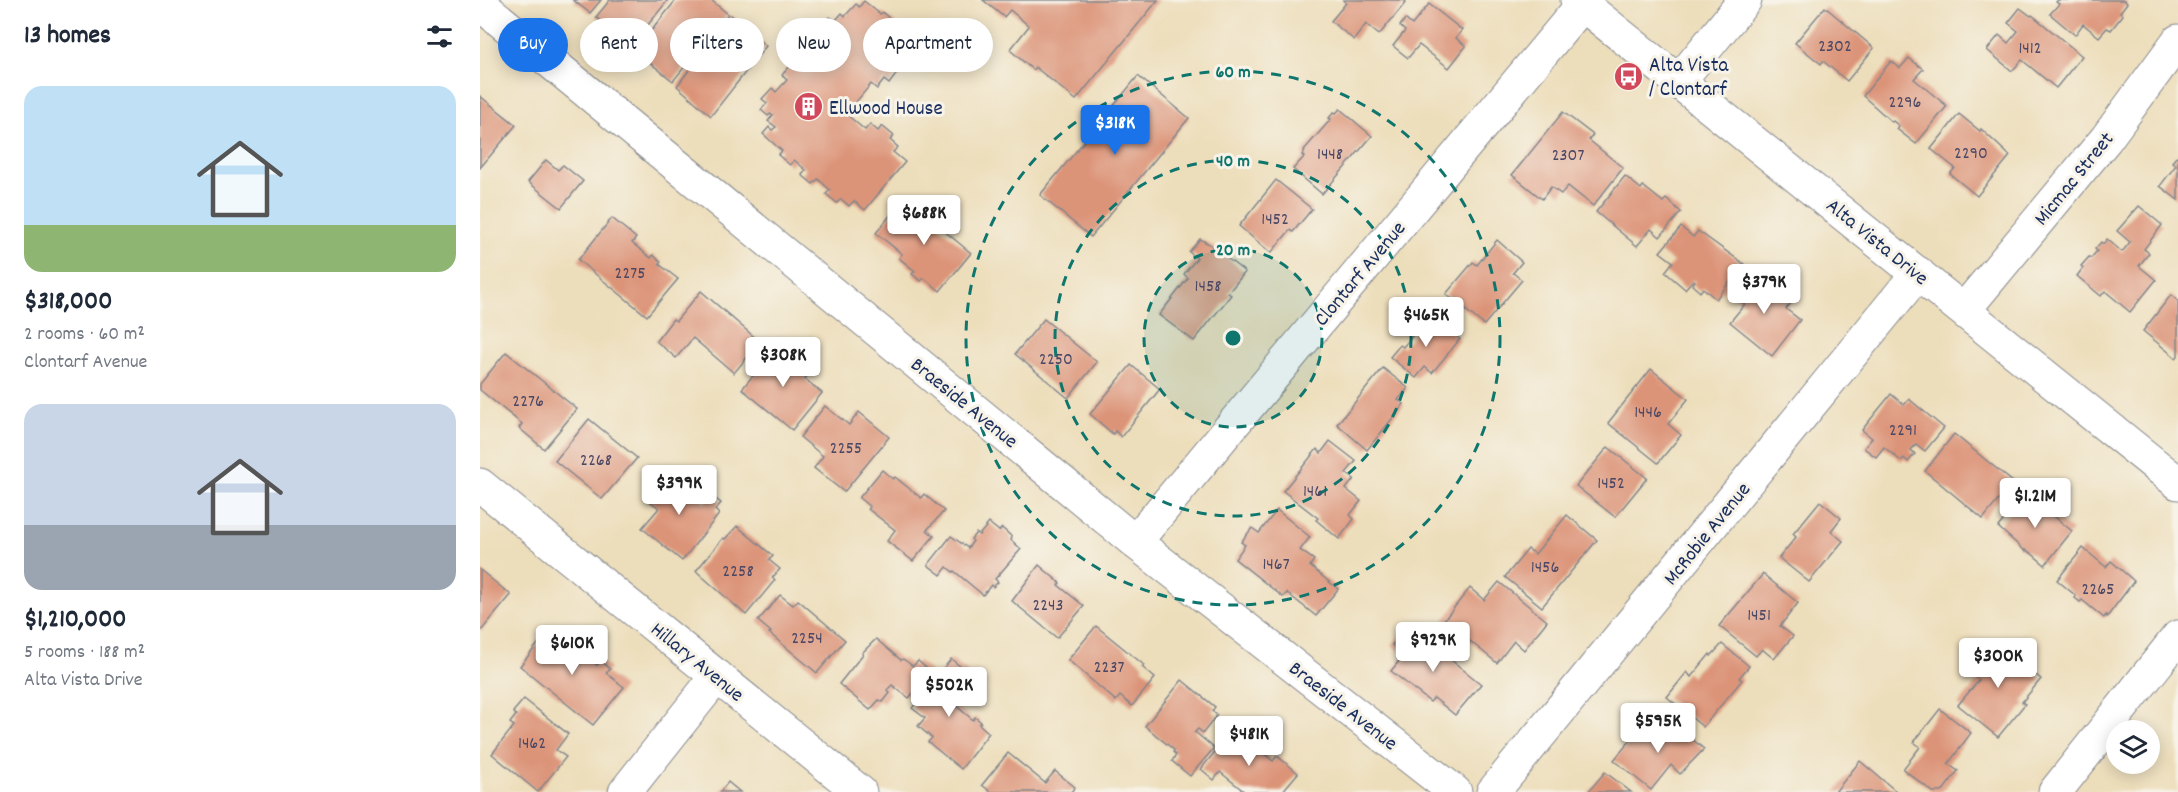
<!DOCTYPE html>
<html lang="en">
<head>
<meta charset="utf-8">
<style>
  body { margin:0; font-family:Dekko,sans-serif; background:#f2f2f3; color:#1f2937; height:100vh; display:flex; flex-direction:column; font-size:22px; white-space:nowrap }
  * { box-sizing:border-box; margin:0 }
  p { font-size:20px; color:#747a83 }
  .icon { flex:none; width:33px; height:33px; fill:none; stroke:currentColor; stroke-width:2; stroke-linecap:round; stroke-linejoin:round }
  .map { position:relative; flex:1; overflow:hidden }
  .panel { display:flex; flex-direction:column; background:#fff; width:480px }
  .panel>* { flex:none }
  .hud { position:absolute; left:18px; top:18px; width:570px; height:54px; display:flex; gap:12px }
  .tools { position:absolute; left:1626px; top:720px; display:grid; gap:12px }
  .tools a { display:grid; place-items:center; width:54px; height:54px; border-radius:50%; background:#fff; box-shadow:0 3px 15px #0003; font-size:30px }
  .price { position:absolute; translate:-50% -51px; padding:0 14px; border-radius:6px; background:#fff; color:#222; font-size:20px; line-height:39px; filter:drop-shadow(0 2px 3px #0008) }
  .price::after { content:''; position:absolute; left:50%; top:36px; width:18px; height:14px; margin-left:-9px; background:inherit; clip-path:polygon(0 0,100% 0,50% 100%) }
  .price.active { background:#1a73e8; color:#fff }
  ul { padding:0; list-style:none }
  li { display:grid; align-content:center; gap:12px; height:318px; padding:0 24px }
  li span { display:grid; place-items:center; height:186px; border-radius:18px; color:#555 }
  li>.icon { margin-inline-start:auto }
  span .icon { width:108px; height:108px; fill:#fffc; stroke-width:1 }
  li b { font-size:26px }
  h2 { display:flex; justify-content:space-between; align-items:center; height:72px; padding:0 24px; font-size:26px }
  .chip { padding:0 21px; border-radius:27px; background:#fff; box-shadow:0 3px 15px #0003; font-size:21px; line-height:54px }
  .chip.active { background:#1a73e8; color:#fff }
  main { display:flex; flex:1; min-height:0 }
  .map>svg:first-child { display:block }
  .building { fill:#dc9479 }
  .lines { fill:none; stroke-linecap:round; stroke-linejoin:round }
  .minor-casing { stroke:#84868c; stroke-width:35 }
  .minor { stroke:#fff; stroke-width:33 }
  .ring { fill:none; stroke:#0f766e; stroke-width:3; stroke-dasharray:10 8 }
  .labels { text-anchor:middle; stroke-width:6; stroke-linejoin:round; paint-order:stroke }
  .number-label { font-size:18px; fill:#4b4865 }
  .poi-label { font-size:21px; fill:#1b2f5e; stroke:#f7f3e8; text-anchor:start }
  .street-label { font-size:21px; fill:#1b2f5e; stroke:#f7f3e8 }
  .centre { fill:#0f766e; stroke:#f7f3e8; stroke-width:3 }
  .ring-label { font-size:18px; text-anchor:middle; font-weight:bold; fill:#0f766e; stroke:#f7f3e8; stroke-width:6; stroke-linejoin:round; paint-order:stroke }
</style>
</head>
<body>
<main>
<section class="panel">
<h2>13 homes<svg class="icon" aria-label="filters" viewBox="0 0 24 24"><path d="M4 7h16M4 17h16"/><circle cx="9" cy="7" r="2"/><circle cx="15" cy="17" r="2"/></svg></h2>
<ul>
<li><span style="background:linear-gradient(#bfe0f5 75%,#8fb573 0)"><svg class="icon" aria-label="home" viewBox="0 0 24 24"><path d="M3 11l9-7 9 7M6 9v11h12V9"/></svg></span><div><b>$318,000</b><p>2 rooms · 60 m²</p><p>Clontarf Avenue</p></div></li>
<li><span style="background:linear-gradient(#c9d6e8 65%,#9aa5b1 0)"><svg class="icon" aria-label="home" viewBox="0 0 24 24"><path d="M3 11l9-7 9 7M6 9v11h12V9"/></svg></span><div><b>$1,210,000</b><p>5 rooms · 188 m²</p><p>Alta Vista Drive</p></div></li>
</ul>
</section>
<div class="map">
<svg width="1698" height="792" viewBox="0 0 1698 792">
  <rect width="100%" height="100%" fill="#f7f3e8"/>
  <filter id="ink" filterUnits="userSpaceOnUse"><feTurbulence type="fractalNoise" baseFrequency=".0167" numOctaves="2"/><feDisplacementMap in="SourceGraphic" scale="12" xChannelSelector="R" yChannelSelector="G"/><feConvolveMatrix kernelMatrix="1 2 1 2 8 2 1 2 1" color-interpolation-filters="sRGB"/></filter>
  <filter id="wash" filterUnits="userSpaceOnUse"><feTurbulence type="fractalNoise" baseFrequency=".008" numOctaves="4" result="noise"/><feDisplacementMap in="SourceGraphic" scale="24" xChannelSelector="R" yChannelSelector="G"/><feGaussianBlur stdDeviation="1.35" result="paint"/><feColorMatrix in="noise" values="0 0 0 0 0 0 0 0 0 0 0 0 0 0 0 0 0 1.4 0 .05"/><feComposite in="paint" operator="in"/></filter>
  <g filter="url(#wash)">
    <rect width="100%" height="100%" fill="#eddebb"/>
    <g id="blocks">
      <g class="building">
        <path d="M93 0H121L110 13Z"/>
        <path d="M130 0H188L151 46 116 17Z"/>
        <path d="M196 0H231L248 14 193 81 155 51Z"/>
        <path d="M503 0H678L596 100 555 67 553 70 530 50 549 26 530 10 524 17Z"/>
        <path d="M863 0H924L926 2 899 35 886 24 874 40 851 21 866 3Z"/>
        <path d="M1578 0H1644L1647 3 1640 12 1643 15 1631 30 1627 28 1619 37 1603 24 1595 35 1570 14 1579 4 1576 2Z"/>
        <path d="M384 1 400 14 402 12 425 32 419 39 425 44 415 56 421 61 414 69 418 72 409 84 404 80 397 89 391 84 366 114 385 130 390 124 398 131 402 126 414 136 410 140 418 147 413 152 425 162 385 210 374 201 369 206 361 199 357 203 346 194 350 190 338 179 333 184 322 175 326 170 314 160 310 165 298 155 302 151 283 134 289 127 292 130 296 127 288 121 293 115 290 114 288 116 281 110 287 103 282 99 292 88 296 92 307 80 302 75 311 65 316 68 327 56 322 52 331 40 335 44 346 32 341 27 350 17 355 21 362 13 365 16 376 4 379 7Z"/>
        <path d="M949 4 982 30 976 38 986 46 969 68 939 45 928 58 913 46 925 31 920 26 925 19 932 25Z"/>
        <path d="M1345 7 1394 48 1367 81 1343 61 1341 64 1315 43Z"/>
        <path d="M1540 8 1551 16 1552 15 1602 56 1576 88 1542 60 1532 71 1507 50 1519 35 1528 43 1538 31 1528 23Z"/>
        <path d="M251 15 286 46 231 116 197 86Z"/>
        <path d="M1429 58 1443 69 1434 79 1467 106 1436 144 1417 129 1419 126 1413 121 1412 122 1383 96 1411 61 1420 68Z"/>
        <path d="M658 76 709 118 611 237 560 195Z"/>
        <path d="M0 96 36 125 0 168Z"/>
        <path d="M860 109 892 136 842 194 813 169 824 157 822 155 825 151 824 150 851 119 849 118 854 112 856 113Z"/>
        <path d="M1083 112 1113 135 1109 140 1143 168 1113 206 1088 186 1081 194 1071 187 1062 199 1032 175Z"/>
        <path d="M1479 114 1500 131 1501 129 1530 156 1497 196 1470 174 1475 168 1451 149Z"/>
        <path d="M1698 155V200L1680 186 1696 165 1692 162Z"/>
        <path d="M66 160 78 170 83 165 103 181 81 208 48 182Z"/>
        <path d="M1145 176 1161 189 1163 186 1183 202 1186 199 1201 212 1180 237 1171 229 1157 246 1116 212Z"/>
        <path d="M796 180 832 209 813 232 810 230 791 253 759 226Z"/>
        <path d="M421 202 448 223 451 220 491 253 460 291 444 278 441 281 432 274 435 271 419 258 422 254 396 233Z"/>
        <path d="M1659 206 1682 225 1664 249 1669 253 1659 266 1676 280 1650 312 1625 291 1621 296 1597 276 1603 268 1601 266 1609 257 1611 258 1617 251 1615 249 1621 242 1623 244 1627 239 1642 252 1650 242 1637 231Z"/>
        <path d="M132 218 156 238 152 243 171 258 173 255 181 262 179 264 198 279 167 316 98 260Z"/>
        <path d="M1201 227 1213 237 1218 231 1264 264 1236 299 1223 288 1220 292 1212 285 1215 281 1213 280 1205 289 1185 272 1193 262 1180 252Z"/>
        <path d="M720 239 729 244 765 272 748 293 751 295 714 341 679 315 708 278 704 274 717 258 709 252Z"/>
        <path d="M1017 240 1042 262 1033 273 1042 280 1004 325 966 294 993 262 997 265Z"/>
        <path d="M1275 273 1311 303 1306 309 1320 320 1292 356 1250 322 1265 304 1255 297Z"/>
        <path d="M221 291 280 342 254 373 213 338 196 358 176 341 193 319 196 321Z"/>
        <path d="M1691 295 1698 301V356L1696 358 1663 331Z"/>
        <path d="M950 315 980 339 952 373 945 367 936 378 910 357 920 345 923 347Z"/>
        <path d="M564 319 617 362 588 398 535 354Z"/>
        <path d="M297 346 329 373 325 379 342 393 312 430 262 389Z"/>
        <path d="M26 352 97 409 64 449 39 428 42 424 0 390V384Z"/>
        <path d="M651 365 680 389 641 437 635 431 633 434 610 414Z"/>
        <path d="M903 368 928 388 918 400 924 404 887 450 857 424Z"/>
        <path d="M1171 369 1208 399 1188 424 1201 435 1178 463 1128 423Z"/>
        <path d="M1411 394 1424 405 1429 399 1464 428 1445 451 1436 444 1431 450 1435 454 1428 462 1424 458 1421 461 1404 447 1396 457 1384 448 1392 438 1382 430Z"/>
        <path d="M345 406 369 425 379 412 409 437 364 492 334 468 343 456 320 437Z"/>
        <path d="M109 419 157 458 122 499 75 461Z"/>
        <path d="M1474 434 1533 482 1503 519 1445 471Z"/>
        <path d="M850 441 876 461 866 473 874 479 866 489 881 501 870 515 874 519 859 539 836 520 838 518 803 491 837 449 841 453Z"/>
        <path d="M1128 447 1167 478 1135 517 1096 486Z"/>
        <path d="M402 470 413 479 415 477 441 498 444 494 464 511 447 530 454 536 433 561 407 541 415 530 388 509 390 507 379 498Z"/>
        <path d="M190 471 205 483 203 485 225 503 231 495 241 503 235 510 239 514 202 561 162 528 179 508 167 499Z"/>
        <path d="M1546 493 1549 495 1551 493 1560 501 1558 503 1592 531 1565 565 1551 553 1545 550V551L1518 527Z"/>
        <path d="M1340 501 1361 518 1351 531 1363 541 1329 582 1299 558 1316 537 1313 534Z"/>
        <path d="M797 510 830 537 820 550 834 560 830 566 858 589 836 616 807 593 803 597 755 559 765 545 761 542 772 528 779 533Z"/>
        <path d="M1087 515 1117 540 1062 607 1025 577 1048 549 1055 554Z"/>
        <path d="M509 523 519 531 522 528 532 537 531 540 541 549 515 579 518 582 513 587 511 585 503 595 474 571 473 572 467 567 461 575 448 565 471 536 488 548 493 541 491 539 496 533 499 535Z"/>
        <path d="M257 526 293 556 289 560 300 569 292 578 295 580 266 615 216 571 243 538 245 539Z"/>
        <path d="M1603 548 1626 567 1631 561 1654 581 1627 617 1626 615 1624 618 1602 600 1600 602 1595 598 1596 596 1577 580Z"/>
        <path d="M559 565 580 583 578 585 604 606 577 638 532 601Z"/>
        <path d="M0 570 31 595 1 631 0 630Z"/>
        <path d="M1283 574 1318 603 1300 626 1313 636 1294 659 1282 649 1276 656 1239 626Z"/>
        <path d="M1019 582 1067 621 1044 650 1034 641 1017 663 964 620 990 588 1004 600Z"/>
        <path d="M300 595 313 605 318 600 365 640 337 673 289 633 291 632 278 621Z"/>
        <path d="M616 626 664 665 662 667 675 678 652 706 640 696 636 701 588 660Z"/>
        <path d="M71 628 117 665 121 661 130 669 126 673 144 687 113 725 40 666Z"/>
        <path d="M926 628 938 638 940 635 1001 684 975 715 954 698 950 702 911 671 924 655 912 645Z"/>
        <path d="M396 639 421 660 423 659 433 666 438 661 451 672 429 698 412 685 407 690 410 693 403 702 399 700 390 710 359 684 383 654 382 653Z"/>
        <path d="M1242 644 1269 666 1259 678 1262 680 1223 727 1187 697 1207 672 1211 677 1230 654 1231 656Z"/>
        <path d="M1508 644 1520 653 1524 649 1561 679 1542 702 1545 704 1518 737 1478 705 1499 680 1486 670Z"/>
        <path d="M471 659 489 673 468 699 493 720 495 717 501 722 499 724 509 733 481 769 448 742 452 738 438 726 445 718 432 708Z"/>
        <path d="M702 680 735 707 732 711 737 715 723 733 718 729 714 733 715 732 734 748 710 776 692 761 696 755 693 752 694 750 665 726Z"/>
        <path d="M44 699 88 734 76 750 86 757 58 792 12 754 34 726 30 723 36 715 33 712Z"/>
        <path d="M1460 709 1491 733 1468 764 1478 771 1462 792H1453L1423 769 1440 747 1434 742Z"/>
        <path d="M1189 720 1224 749 1200 774 1191 765 1171 790 1134 760 1154 736 1158 739 1169 725 1179 732Z"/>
        <path d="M752 731 763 740 765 738 793 761 797 756 818 773 802 792H765L740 772 734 780 721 769Z"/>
        <path d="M528 753 565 783 575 771 595 787 591 792H511L502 785Z"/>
        <path d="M1380 761 1417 792H1355Z"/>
        <path d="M1125 772 1151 792H1108Z"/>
        <path d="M248 782 260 792H240Z"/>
      </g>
    </g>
  </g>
  <g filter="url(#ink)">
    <use href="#blocks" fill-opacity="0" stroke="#84868c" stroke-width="1.5"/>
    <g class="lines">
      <defs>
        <g id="minor">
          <path d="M1097 0 1698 483"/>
          <path d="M0 4 655 542 975 792"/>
          <path d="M1199 81 1265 0"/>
          <path d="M1484 310 1626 139 1698 41"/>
          <path d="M0 485 380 792"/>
          <path d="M655 542 1103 4"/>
          <path d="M145 792 237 676"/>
          <path d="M1013 792 1438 273"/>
          <path d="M1575 792 1698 637"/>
        </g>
      </defs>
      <use href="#minor" class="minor-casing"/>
      <use href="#minor" class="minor"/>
    </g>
  </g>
  <circle cx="753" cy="338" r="89" fill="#0f766e" fill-opacity=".12"/>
  <g class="ring">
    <circle cx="753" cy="338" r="89"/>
    <circle cx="753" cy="338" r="178"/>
    <circle cx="753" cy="338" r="267"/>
  </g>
  <defs>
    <symbol id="bus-disc" viewBox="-11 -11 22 22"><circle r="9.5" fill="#d1495b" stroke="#f7f3e8"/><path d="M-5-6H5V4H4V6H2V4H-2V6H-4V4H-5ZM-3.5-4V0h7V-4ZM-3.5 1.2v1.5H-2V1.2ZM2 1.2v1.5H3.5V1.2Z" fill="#fff"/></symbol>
    <symbol id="building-disc" viewBox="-11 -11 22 22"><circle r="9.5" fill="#d1495b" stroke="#f7f3e8"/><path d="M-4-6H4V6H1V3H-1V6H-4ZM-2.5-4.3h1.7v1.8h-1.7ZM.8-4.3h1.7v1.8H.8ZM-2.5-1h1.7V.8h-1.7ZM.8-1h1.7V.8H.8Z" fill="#fff"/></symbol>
  </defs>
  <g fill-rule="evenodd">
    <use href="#bus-disc" x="1132" y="60" width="33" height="33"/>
    <use href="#building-disc" x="312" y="90" width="33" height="33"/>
  </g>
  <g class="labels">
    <g class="number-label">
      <text x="1355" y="51">2302</text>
      <text x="1550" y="53">1412</text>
      <text x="1425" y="107">2296</text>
      <text x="1491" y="158">2290</text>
      <text x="850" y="159">1448</text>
      <text x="1088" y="160">2307</text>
      <text x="795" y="224">1452</text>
      <text x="150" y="278">2275</text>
      <text x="728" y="291">1458</text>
      <text x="576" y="364">2250</text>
      <text x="48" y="406">2276</text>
      <text x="1168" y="417">1446</text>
      <text x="1423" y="435">2291</text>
      <text x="366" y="453">2255</text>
      <text x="116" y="465">2268</text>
      <text x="1131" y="488">1452</text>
      <text x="835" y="496">1461</text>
      <text x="796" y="569">1467</text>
      <text x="1065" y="572">1456</text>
      <text x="258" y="576">2258</text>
      <text x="1618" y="594">2265</text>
      <text x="568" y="610">2243</text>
      <text x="1279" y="620">1451</text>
      <text x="327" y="643">2254</text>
      <text x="629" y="672">2237</text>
      <text x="52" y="748">1462</text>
    </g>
    <g class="poi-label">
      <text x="1169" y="71">Alta Vista<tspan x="1169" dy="24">/ Clontarf</tspan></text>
      <text x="349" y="114">Ellwood House</text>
    </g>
    <g class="street-label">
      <text transform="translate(1593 178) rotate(-51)" y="7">Micmac Street</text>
      <text transform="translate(1398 241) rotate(39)" y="7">Alta Vista Drive</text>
      <text transform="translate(879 273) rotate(-50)" y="7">Clontarf Avenue</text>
      <text transform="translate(485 402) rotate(39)" y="7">Braeside Avenue</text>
      <text transform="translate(1226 533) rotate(-51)" y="7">McRobie Avenue</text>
      <text transform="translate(218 661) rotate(39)" y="7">Hillary Avenue</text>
      <text transform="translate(864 705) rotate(38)" y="7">Braeside Avenue</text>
    </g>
  </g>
  <circle cx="753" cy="338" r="9" class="centre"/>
  <g class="ring-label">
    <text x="753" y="77">60 m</text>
    <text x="753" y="166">40 m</text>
    <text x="753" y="255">20 m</text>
  </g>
</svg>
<div class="tools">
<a><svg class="icon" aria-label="layers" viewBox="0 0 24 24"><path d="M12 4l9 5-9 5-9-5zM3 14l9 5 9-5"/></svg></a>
</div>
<b class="price active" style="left:635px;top:156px">$318K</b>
<b class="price" style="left:444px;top:246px">$688K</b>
<b class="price" style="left:1284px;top:315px">$379K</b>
<b class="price" style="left:946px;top:348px">$465K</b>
<b class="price" style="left:303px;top:388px">$308K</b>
<b class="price" style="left:199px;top:516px">$399K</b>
<b class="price" style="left:1555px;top:529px">$1.21M</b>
<b class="price" style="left:953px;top:673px">$929K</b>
<b class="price" style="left:92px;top:676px">$610K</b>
<b class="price" style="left:1518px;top:689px">$300K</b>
<b class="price" style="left:469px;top:718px">$502K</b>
<b class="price" style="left:1178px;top:754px">$595K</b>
<b class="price" style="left:769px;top:767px">$481K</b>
<div class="hud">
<a class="chip active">Buy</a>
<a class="chip">Rent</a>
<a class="chip">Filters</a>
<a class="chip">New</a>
<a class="chip">Apartment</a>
</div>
</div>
</main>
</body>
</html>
